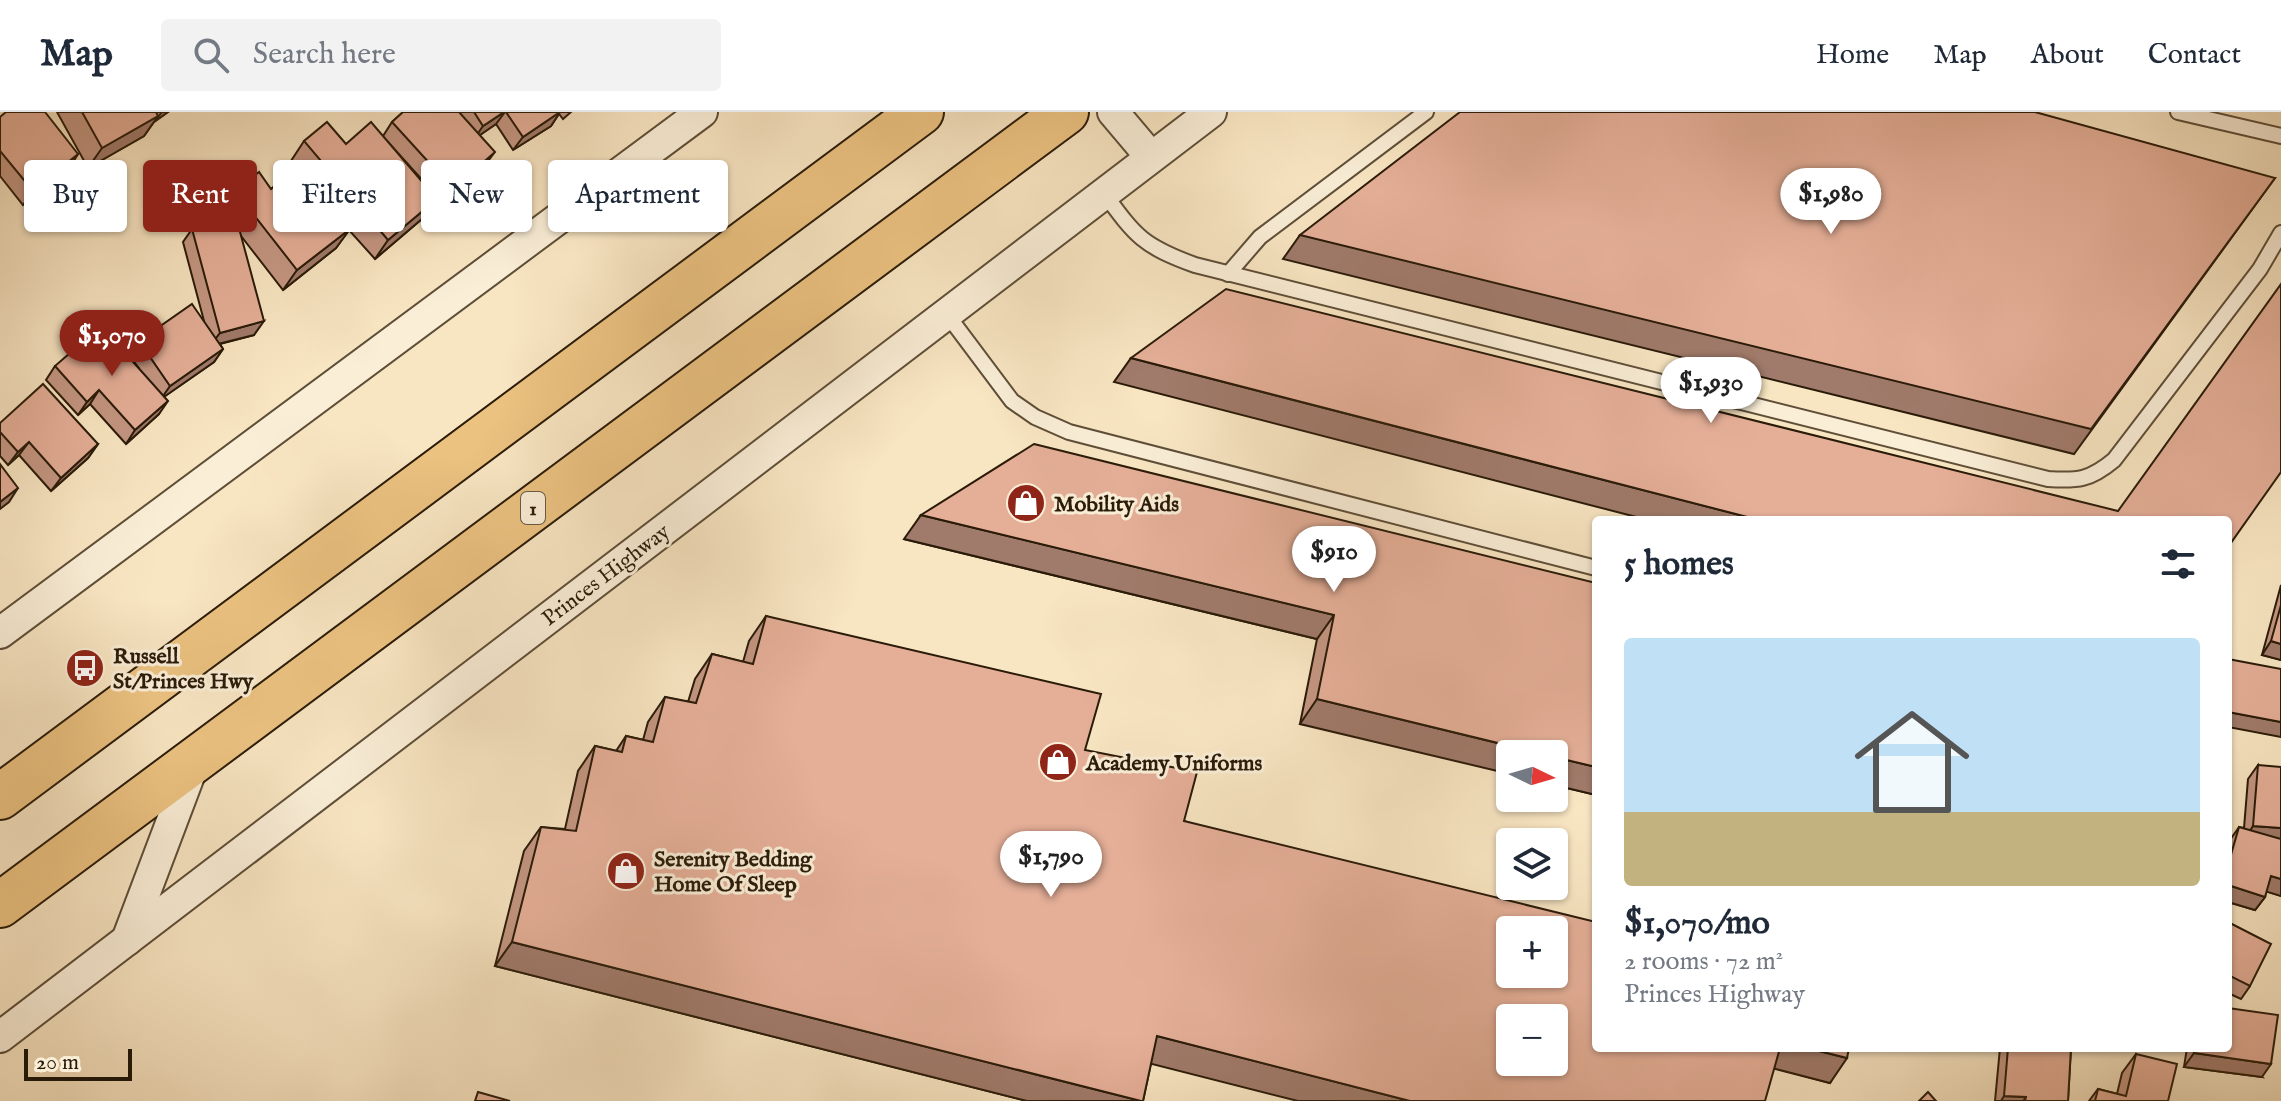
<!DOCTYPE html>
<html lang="en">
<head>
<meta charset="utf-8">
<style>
  body { margin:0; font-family:"IM FELL English",serif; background:#f2f2f3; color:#1f2937; height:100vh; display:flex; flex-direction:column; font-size:30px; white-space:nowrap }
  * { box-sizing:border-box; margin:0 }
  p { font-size:26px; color:#747a83 }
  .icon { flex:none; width:44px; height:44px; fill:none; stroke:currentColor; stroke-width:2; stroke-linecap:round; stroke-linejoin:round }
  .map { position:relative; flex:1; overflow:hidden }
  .side { position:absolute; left:1592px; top:404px; width:640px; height:536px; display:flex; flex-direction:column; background:#fff; border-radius:8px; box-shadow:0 2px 6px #0004 }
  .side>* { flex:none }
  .guide { position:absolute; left:24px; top:48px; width:760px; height:72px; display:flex; gap:16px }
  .needle { width:52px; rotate:95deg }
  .buttons { position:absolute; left:1496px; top:628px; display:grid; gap:16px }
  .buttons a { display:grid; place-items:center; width:72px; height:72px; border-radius:8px; background:#fff; box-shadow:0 2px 6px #0004; font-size:40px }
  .scale { position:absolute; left:24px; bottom:20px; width:108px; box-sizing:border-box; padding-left:8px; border:4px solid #2a1b09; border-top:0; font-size:22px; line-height:28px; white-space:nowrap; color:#2a1b09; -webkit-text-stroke:6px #faeed7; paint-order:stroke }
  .price { position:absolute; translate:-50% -68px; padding:0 18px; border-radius:28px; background:#fff; color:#222; font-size:26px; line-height:52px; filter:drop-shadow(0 2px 4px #0008) }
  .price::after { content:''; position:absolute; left:50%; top:48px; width:24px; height:18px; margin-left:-12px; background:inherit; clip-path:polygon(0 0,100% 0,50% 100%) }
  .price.selected { background:#8f2418; color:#fff }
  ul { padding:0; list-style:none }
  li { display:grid; align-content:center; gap:16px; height:424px; padding:0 32px }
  li span { display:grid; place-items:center; height:248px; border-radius:8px; color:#555 }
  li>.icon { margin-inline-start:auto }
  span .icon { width:144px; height:144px; fill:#fffc; stroke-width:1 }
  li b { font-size:34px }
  h2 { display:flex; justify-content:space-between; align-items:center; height:96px; padding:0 32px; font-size:34px }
  .chip { padding:0 28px; border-radius:8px; background:#fff; box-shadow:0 2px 6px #0004; font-size:28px; line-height:72px }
  .chip.selected { background:#8f2418; color:#fff }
  header { display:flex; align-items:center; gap:48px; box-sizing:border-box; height:112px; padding:0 40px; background:#fff; border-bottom:2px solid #e0e1e3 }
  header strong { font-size:38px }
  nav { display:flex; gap:44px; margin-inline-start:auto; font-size:28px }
  .search { width:560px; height:72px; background:#f2f2f3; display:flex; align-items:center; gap:20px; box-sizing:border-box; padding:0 28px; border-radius:8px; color:#747a83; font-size:30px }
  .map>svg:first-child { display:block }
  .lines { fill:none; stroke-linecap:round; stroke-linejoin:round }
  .service-casing { stroke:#5e4e37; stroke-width:18 }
  .minor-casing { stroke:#5e4e37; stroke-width:34 }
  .trunk-casing { stroke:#2a1b09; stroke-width:48 }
  .service { stroke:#faeed7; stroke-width:14 }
  .minor { stroke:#faeed7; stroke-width:30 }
  .trunk { stroke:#ecc281; stroke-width:44 }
  .wall { fill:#c49682; stroke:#2a1b09; stroke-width:2 }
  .shaded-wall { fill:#a07a6a; stroke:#2a1b09; stroke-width:2 }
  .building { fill:#e4ae97; stroke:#2a1b09; stroke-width:2; fill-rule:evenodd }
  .labels { text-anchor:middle; stroke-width:6; stroke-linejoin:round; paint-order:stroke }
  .shield { fill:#faeed7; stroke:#685a47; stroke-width:2 }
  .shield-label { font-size:20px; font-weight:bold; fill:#2a1b09 }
  .poi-label { font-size:22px; font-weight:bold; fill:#2a1b09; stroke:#faeed7; text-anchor:start }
  .street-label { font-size:22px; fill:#2a1b09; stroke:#faeed7 }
</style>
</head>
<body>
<header>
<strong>Map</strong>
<div class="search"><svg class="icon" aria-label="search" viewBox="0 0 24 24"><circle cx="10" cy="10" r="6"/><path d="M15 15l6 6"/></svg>Search here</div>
<nav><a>Home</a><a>Map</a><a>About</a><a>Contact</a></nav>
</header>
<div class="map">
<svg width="2281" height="989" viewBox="0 0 2281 989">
  <rect width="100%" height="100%" fill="#f8e5c2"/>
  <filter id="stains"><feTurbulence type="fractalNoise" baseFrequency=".0025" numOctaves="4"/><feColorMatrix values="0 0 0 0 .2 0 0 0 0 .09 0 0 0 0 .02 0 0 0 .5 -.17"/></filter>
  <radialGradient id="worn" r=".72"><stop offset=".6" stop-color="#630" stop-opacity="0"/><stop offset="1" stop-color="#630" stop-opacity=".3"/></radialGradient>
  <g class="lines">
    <defs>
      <g id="service">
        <path d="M2178 0 2281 24"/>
        <path d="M1104 81C1136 125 1143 134 1195 153L2048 367C2078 369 2090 368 2114 348L2260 157 2281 121"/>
        <path d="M1228 162 1260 125 1426 0"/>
        <path d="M946 201 1012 289 1035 305 1069 320 1596 456"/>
      </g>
      <g id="minor">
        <path d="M1113 0 1151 45"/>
        <path d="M0 521 702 0"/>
        <path d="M127 828 195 648"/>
        <path d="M0 925 1211 0"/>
      </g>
      <g id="trunk">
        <path d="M0 685 921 0"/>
        <path d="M0 793 1066 0"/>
      </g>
    </defs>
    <use href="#service" class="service-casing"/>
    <use href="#minor" class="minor-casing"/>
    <use href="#trunk" class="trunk-casing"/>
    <use href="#service" class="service"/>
    <use href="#minor" class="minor"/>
    <use href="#trunk" class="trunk"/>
  </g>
  <g class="wall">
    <path d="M57 0H168L154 10 144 24 88 56Z"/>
    <path d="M403 0H571L563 7 559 2 551 14 513 38 496 12 480 23 485 53 443 91 387 29 437 87 423 106 375 147 349 118 336 136 283 178 241 124 254 223 220 232 223 237 214 250 165 284 159 302 126 332 90 292 78 303 46 268 55 254 138 255 129 243 139 229 204 209 183 130 192 117 228 107 221 99 235 79 271 77 297 56 291 49 304 29 346 32 383 24 392 10Z"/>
    <path d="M0 5 78 42 69 56 23 93 0 64Z"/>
    <path d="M0 311 98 332 88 346 51 379 19 343 8 353 0 344Z"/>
    <path d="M904 427 1596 471V683L1554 673V642L1300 612 1317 527Z"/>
    <path d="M2281 473V548L2262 543Z"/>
    <path d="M766 504 1085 638 1184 709 1849 936 1830 971 1774 956 1151 951 1143 989H1027L495 854 524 739 541 715 565 717 578 659 595 634 616 639 626 624 643 628 648 610 665 585 688 590 695 567 712 542 743 550 749 529Z"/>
    <path d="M2258 653 2281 784 2266 779 2265 785 2255 798 2228 790V734L2230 728 2239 715 2244 716 2248 667Z"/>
    <path d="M2228 810 2250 874 2241 887 2228 881Z"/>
    <path d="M2000 936H2071L2068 989H1995Z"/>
    <path d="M2187 936H2228L2262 965 2184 955Z"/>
    <path d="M2136 942 2168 989H2089L2098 977 2117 982 2122 961Z"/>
  </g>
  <g class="shaded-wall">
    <path d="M162 0H168L154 10Z"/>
    <path d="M505 0 496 12 474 27 483 14Z"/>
    <path d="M560 0 551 14 513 38 523 25Z"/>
    <path d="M158 4 144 24 88 56 102 36Z"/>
    <path d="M495 40 485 53 443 91 453 77Z"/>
    <path d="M78 42 69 56 23 93 33 79Z"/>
    <path d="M2275 66 2074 342 1283 147 1300 123Z"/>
    <path d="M437 87 423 106 375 147 388 128Z"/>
    <path d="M350 117 336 136 283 178 297 158Z"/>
    <path d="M264 209 254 223 210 234 220 221Z"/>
    <path d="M223 237 214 250 161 287 170 274Z"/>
    <path d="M1131 246 1759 408H1648L1114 270Z"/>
    <path d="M99 278 90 292 78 303 87 290Z"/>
    <path d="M168 289 159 302 126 332 135 318Z"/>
    <path d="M29 330 19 343 8 353 18 340Z"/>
    <path d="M98 332 88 346 51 379 61 366Z"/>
    <path d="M18 376 9 390 0 397V390Z"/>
    <path d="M921 403 1334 503 1317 527 904 427Z"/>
    <path d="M2271 529 2281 532V548L2262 543Z"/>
    <path d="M1317 587 1543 642H1510V662L1300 612Z"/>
    <path d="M2228 600 2281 610V625L2228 615Z"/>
    <path d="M1554 645 1596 655V683L1554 673Z"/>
    <path d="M2253 714 2281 716V730L2244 728Z"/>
    <path d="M2271 764 2281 767V784L2261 778Z"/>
    <path d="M2228 773 2265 785 2255 798 2228 790Z"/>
    <path d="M512 830 1141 989H1027L495 854Z"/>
    <path d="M1157 924 1410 989H1298L1140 949Z"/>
    <path d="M1777 936H1807L1847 946 1830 971 1764 954Z"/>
    <path d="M2194 941 2271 952 2262 965 2184 955Z"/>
    <path d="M2004 984 2026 985 2023 989H2001Z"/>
  </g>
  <g class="building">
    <path d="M6 0H45L78 42 33 79 0 39V5Z"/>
    <path d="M82 0H156L158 4 102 36Z"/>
    <path d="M403 0H459L495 40 453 77 392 10Z"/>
    <path d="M474 0H504L483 14Z"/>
    <path d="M506 0H560L523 25Z"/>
    <path d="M1460 0H2035L2275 66 2091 317 1300 123Z"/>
    <path d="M327 10 346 32 371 10 437 87 388 128 304 29Z"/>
    <path d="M301 53 350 117 297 158 235 79 259 60 271 77Z"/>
    <path d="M236 105 264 209 220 221 192 117Z"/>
    <path d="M2281 172V360L2228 435V408H1759L1131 246 1226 177 2118 399Z"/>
    <path d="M192 192 223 237 170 274 139 229Z"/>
    <path d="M101 214 168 289 135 318 99 278 87 290 55 254Z"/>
    <path d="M43 272 98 332 61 366 29 330 18 340 0 320V311Z"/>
    <path d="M1034 332 1596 471V655L1554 645V642H1543L1317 587 1334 503 921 403Z"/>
    <path d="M0 352 18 376 0 390Z"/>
    <path d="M2281 493V532L2271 529Z"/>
    <path d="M766 504 1101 582 1085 638 1197 660 1184 709 1596 810V936H1780L1765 989H1410L1157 924 1143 989H1141L512 830 541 715 576 719 595 634 622 640 626 624 653 630 665 585 696 591 712 542 753 552ZM1510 818H1554V862H1510ZM1510 906H1554V950H1510Z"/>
    <path d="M2228 547 2281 557V610L2228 600Z"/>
    <path d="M2258 653 2281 655V716L2253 714Z"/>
    <path d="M2239 715 2281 727V767L2271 764 2265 785 2228 773V753Z"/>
    <path d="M2228 810 2271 832 2250 874 2228 863Z"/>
    <path d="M2228 896 2278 903 2271 952 2194 941V936H2228Z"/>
    <path d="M1807 936H1849L1847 946Z"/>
    <path d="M2008 936H2071L2068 989H2025L2026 985 2004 984Z"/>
    <path d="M2136 942 2177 952 2168 989H2095L2098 977 2126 984Z"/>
    <path d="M478 980 510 989H475Z"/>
    <path d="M1928 980 1936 989H1919Z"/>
  </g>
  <defs>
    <symbol id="shop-disc" viewBox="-11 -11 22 22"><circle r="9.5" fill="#8f2418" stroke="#faeed7"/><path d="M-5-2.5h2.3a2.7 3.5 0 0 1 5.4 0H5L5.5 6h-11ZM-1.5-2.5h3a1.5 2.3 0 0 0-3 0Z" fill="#fff"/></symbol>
    <symbol id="bus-disc" viewBox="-11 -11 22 22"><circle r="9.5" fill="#8f2418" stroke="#faeed7"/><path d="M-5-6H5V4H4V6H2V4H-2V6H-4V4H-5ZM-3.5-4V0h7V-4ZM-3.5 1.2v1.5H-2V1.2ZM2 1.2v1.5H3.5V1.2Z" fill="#fff"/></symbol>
  </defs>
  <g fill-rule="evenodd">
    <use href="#shop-disc" x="1004" y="369" width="44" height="44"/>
    <use href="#bus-disc" x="63" y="534" width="44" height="44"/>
    <use href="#shop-disc" x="1036" y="628" width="44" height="44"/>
    <use href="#shop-disc" x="604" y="737" width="44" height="44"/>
  </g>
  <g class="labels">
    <rect class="shield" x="521" y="380" width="24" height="32" rx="6"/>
    <g class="shield-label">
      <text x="533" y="403">1</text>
    </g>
    <g class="poi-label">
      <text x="1054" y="399">Mobility Aids</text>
      <text x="113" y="551">Russell<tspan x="113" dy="25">St/Princes Hwy</tspan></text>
      <text x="1086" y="658">Academy Uniforms</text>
      <text x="654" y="754">Serenity Bedding<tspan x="654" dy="25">Home Of Sleep</tspan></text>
    </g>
    <g class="street-label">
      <text transform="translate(605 462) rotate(-37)" y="8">Princes Highway</text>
    </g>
  </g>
  <rect width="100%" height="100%" filter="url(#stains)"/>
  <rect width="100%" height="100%" fill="url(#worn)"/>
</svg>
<div class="buttons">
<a><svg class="needle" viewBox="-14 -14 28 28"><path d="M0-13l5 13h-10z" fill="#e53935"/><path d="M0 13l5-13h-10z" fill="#747a83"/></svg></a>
<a><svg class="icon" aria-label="layers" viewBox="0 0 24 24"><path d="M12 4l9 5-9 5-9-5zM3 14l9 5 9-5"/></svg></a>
<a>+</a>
<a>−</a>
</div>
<div class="scale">20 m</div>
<b class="price" style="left:1831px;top:124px">$1,980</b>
<b class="price selected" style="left:112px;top:266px">$1,070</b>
<b class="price" style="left:1711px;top:313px">$1,930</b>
<b class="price" style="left:1334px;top:482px">$910</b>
<b class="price" style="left:1051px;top:787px">$1,790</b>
<div class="guide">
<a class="chip">Buy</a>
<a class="chip selected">Rent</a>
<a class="chip">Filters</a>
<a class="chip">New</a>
<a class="chip">Apartment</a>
</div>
<section class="side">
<h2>5 homes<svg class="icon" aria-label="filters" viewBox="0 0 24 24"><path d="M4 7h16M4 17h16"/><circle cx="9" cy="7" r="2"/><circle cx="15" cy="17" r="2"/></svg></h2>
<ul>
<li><span style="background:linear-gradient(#bfe0f5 70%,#c2b280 0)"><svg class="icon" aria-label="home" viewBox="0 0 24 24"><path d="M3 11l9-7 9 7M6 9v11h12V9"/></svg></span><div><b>$1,070/mo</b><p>2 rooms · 72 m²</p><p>Princes Highway</p></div></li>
</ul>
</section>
</div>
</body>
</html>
